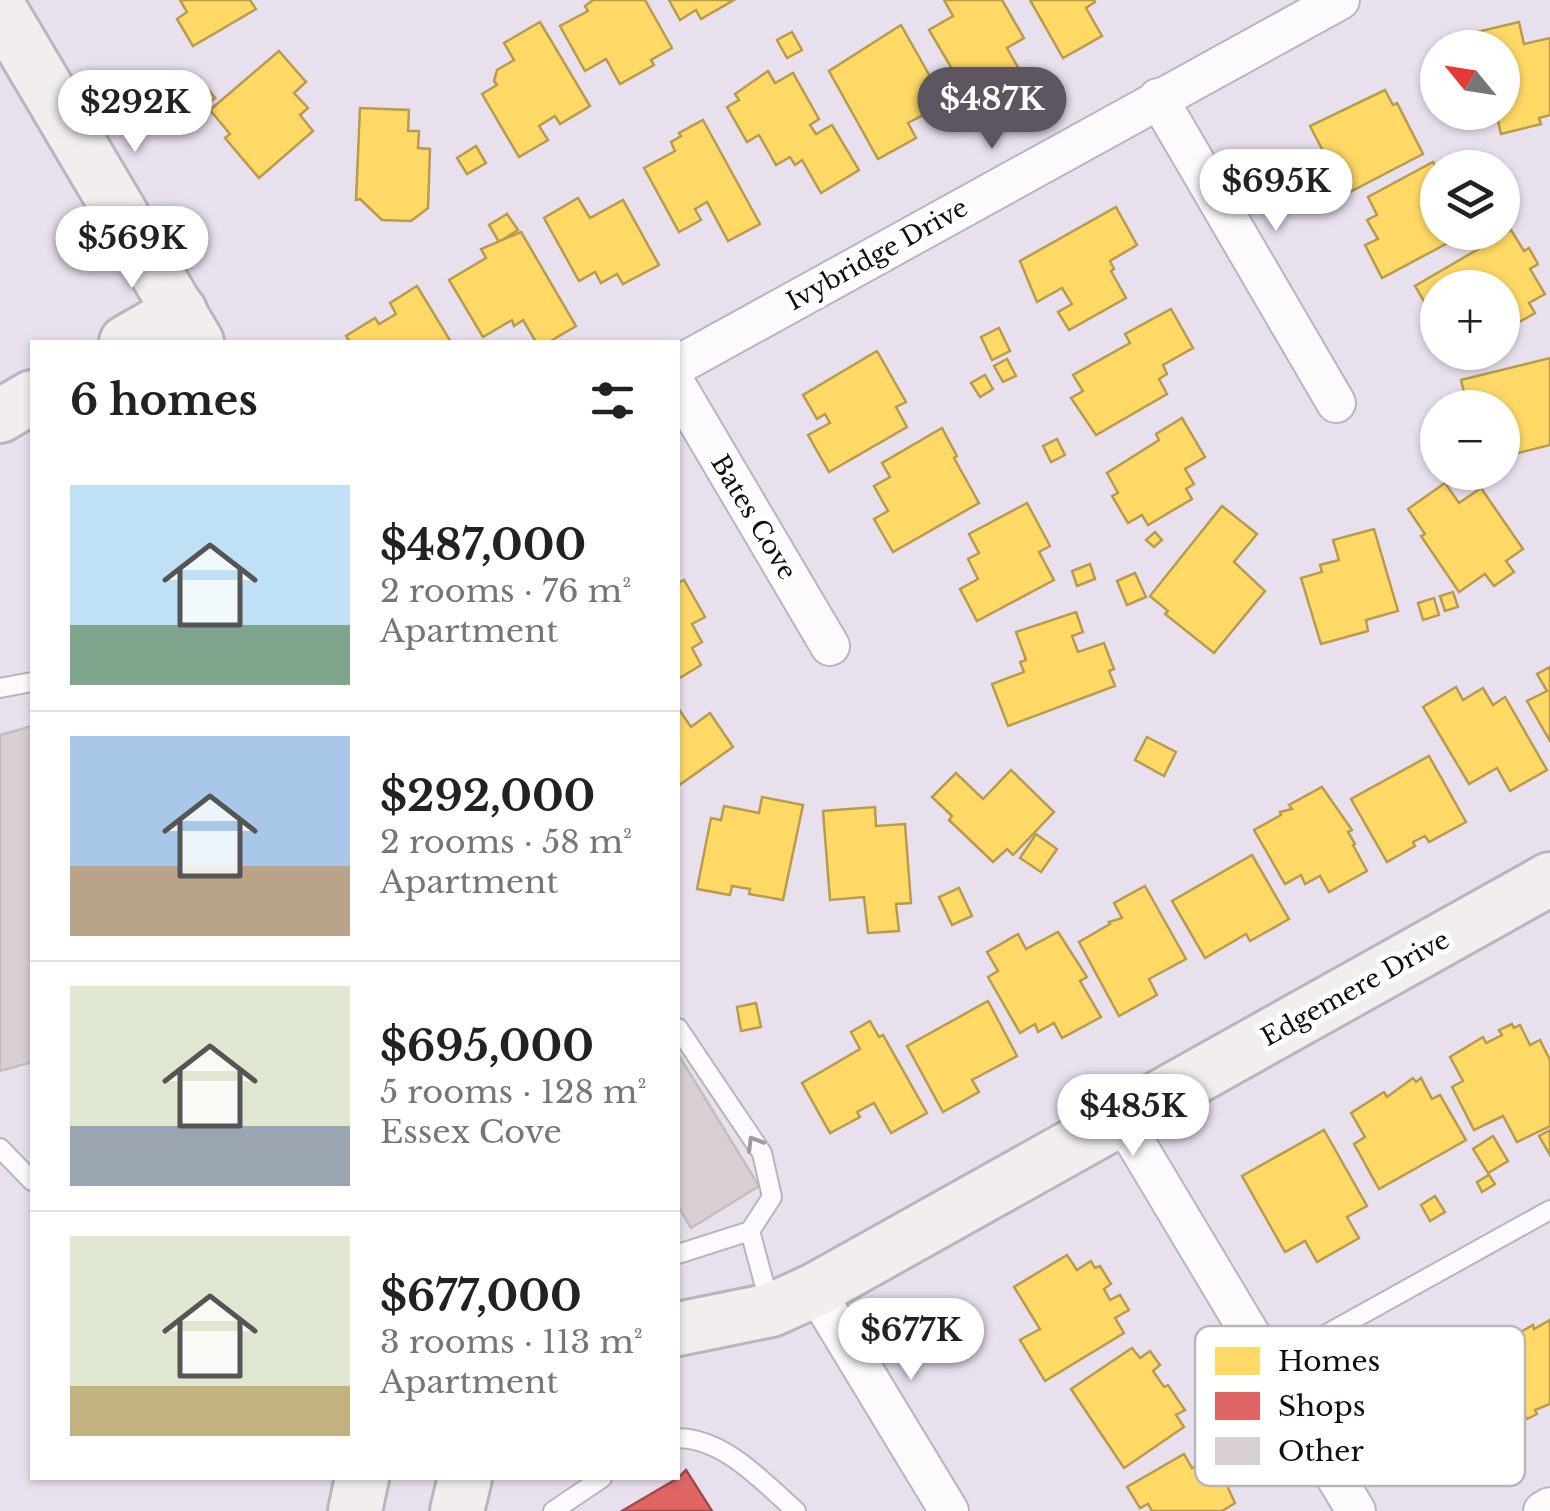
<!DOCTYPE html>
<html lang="en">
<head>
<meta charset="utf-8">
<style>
  body { margin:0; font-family:"Libre Baskerville",serif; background:#f2f2f2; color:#222; height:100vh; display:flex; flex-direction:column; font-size:38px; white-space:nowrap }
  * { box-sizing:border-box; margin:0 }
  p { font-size:32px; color:#767676 }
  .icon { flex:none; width:55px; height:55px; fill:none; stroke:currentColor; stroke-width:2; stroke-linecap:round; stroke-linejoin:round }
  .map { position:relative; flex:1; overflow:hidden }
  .details { position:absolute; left:30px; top:340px; width:650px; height:1140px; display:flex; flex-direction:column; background:#fff; border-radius:0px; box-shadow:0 2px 8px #0004 }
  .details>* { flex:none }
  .needle { width:65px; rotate:300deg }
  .fabs { position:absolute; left:1420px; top:30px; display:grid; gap:20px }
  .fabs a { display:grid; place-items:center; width:100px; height:100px; border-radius:50%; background:#fff; box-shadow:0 2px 8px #0004; font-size:50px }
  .price { position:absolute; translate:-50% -85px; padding:0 22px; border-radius:35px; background:#fff; color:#222; font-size:32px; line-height:65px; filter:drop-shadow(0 2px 5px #0008) }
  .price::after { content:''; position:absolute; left:50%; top:60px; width:30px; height:22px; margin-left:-15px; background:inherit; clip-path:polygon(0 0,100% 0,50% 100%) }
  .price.on { background:#5d5660; color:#fff }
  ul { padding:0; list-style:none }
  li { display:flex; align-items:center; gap:30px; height:250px; padding:0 40px }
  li+li { border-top:2px solid #e0e0e0 }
  li span { display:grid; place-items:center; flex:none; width:280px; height:200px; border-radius:0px; color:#555 }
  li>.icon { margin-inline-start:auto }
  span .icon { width:120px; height:120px; fill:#fffc; stroke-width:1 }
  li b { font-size:42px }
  h2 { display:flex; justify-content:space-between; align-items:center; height:120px; padding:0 40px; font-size:42px }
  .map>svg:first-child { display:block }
  .homes { fill:#ffd966; stroke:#b89b4d; stroke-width:2.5 }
  .shops { fill:#e06666; stroke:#a24b4d; stroke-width:2.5 }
  .building { fill:#d8cfd2; stroke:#c5bcbf; stroke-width:2.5 }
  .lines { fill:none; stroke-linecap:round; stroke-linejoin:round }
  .lane-casing { stroke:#bbb4bf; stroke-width:22 }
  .street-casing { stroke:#bbb4bf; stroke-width:42 }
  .secondary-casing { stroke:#bbb4bf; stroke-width:58 }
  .lane { stroke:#fcfafc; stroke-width:18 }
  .street { stroke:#fcfafc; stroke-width:38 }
  .secondary { stroke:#f2eeed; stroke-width:52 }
  .oneway { stroke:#9e9a9f }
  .labels { text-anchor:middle; stroke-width:10; stroke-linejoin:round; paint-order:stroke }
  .street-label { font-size:25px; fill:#110b14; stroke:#fff }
  .key { fill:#fff; stroke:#b8b6b8; stroke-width:2.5 }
  .key-label { font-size:28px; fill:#110b14 }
</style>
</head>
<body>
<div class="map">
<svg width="1550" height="1511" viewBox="0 0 1550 1511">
  <rect width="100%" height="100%" fill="#e9e0ee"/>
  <g class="homes">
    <path d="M180 0H250L256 9 193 46 177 19 187 12Z"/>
    <path d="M593 0H645L672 48 651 60 654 65 620 84 606 59 585 71 560 26 588 11 585 6Z"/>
    <path d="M669 0H734L701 19 696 10 680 20Z"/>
    <path d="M944 0H1002L1024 38 1007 48 1024 78 978 104 969 88 965 91 929 30 953 16Z"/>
    <path d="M1030 0H1094L1095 2 1086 8 1102 36 1063 58Z"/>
    <path d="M540 22 590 106 560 124 555 116 539 126 548 140 519 157 482 94 497 85 494 81 497 70 514 60 504 43Z"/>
    <path d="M1519 22 1524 44 1550 38V115L1539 118 1541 124 1501 134 1496 112H1502V48H1480L1477 32Z"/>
    <path d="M901 25 936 87 922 95 931 111 908 123 916 138 878 159 829 71Z"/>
    <path d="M792 32 802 50 787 58 777 40Z"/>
    <path d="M279 51 306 82 294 93 308 108 300 115 313 131 259 178 225 138 230 134 210 110Z"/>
    <path d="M768 71 775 83 793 73 819 119 810 125 816 134 832 125 859 170 821 193 802 160 795 165 790 157 776 165 759 135 747 142 727 107 739 100 735 94Z"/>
    <path d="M200 79 215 98 193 115 178 97Z"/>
    <path d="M1385 90 1393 105 1397 103 1423 154 1317 209 1294 165 1323 151 1310 126Z"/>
    <path d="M360 108 409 110 408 131H419L418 148 430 149 428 208 411 221 382 220 360 199 356 200Z"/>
    <path d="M703 120 760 224 728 241 707 202 695 209 701 220 679 232 644 168 675 151 671 142 681 136 679 133Z"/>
    <path d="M476 146 486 163 467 174 457 158Z"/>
    <path d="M1433 162 1438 171V232H1459L1461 236 1382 278 1365 245 1378 239 1367 220 1377 215 1368 197Z"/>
    <path d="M578 198 590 218 623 200 659 265 623 284 617 274 601 283 595 272 579 281 544 218Z"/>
    <path d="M1116 207 1137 245 1110 261 1114 269 1111 271 1126 298 1069 330 1058 312 1072 304 1062 288 1037 302 1020 261Z"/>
    <path d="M507 214 518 230 499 242 489 225Z"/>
    <path d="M1511 230 1524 251 1529 248 1538 264 1530 269 1545 294 1529 303 1535 313 1502 332V288H1438L1436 322 1415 286Z"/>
    <path d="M521 232 576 326 549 342H536L523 320 514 326 512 320 483 337 449 280 486 258 481 249Z"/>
    <path d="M417 286 451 342H350L346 336 375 318 379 324 396 314 390 303Z"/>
    <path d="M1171 309 1193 348 1163 365 1167 374 1159 379 1167 394 1096 435 1071 398 1083 391 1073 375 1130 343 1125 334Z"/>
    <path d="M999 328 1010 351 992 360 981 337Z"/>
    <path d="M877 351 906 402 896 407 907 427 829 472 808 435 830 423 825 414 817 419 803 395Z"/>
    <path d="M1550 358V445L1502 457V408H1468L1461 380Z"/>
    <path d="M1007 359 1016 376 1003 382 994 366Z"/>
    <path d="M985 375 993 389 980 397 971 383Z"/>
    <path d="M1182 418 1205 457 1185 469 1194 484 1186 489 1192 499 1148 525 1142 515 1128 523 1112 496 1118 493 1107 473 1159 440 1156 434Z"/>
    <path d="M942 428 957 456 954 458 979 503 893 552 874 519 888 511 874 486 890 477 882 463Z"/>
    <path d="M1057 439 1065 455 1051 462 1043 446Z"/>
    <path d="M1445 483 1459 503 1481 488 1523 549 1506 561 1514 572 1494 586 1485 574 1459 592 1421 536 1425 534 1408 509Z"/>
    <path d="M1027 503 1050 546 1039 552 1054 580 977 621 960 589 978 579 968 559 979 553 969 534Z"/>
    <path d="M1222 506 1257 534 1234 562 1265 591 1214 653 1165 614 1168 611 1150 596Z"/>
    <path d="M1374 529 1398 611 1366 620 1368 631 1321 644 1301 578 1322 572 1320 565 1339 560 1333 540Z"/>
    <path d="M1155 532 1162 540 1154 547 1146 540Z"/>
    <path d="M1090 564 1095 579 1077 586 1072 571Z"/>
    <path d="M1135 573 1146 597 1127 605 1117 581Z"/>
    <path d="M684 580 705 617 692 624 702 642 692 648 701 665 678 679V583Z"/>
    <path d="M1453 592 1458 607 1445 611 1440 596Z"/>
    <path d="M1434 598 1439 615 1423 620 1418 603Z"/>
    <path d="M1076 612 1083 632 1072 636 1078 652 1104 643 1114 669 1109 671 1115 686 1008 726 992 684 1024 672 1020 662 1026 660 1016 632Z"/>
    <path d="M1550 667V741L1527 701 1547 691 1537 674Z"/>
    <path d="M1456 687 1463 700 1483 688 1493 705 1505 697 1547 770 1510 791 1497 768 1469 784 1423 707Z"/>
    <path d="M678 708 691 727 710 713 733 747 678 786Z"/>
    <path d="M1147 737 1176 752 1164 776 1135 760Z"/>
    <path d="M1429 756 1466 822 1429 842 1425 836 1413 842 1415 846 1387 862 1351 799Z"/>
    <path d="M1011 770 1054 812 1013 855 1007 849 993 862 949 820 952 816 932 797 956 773 983 799Z"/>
    <path d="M1322 787 1352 830 1348 832 1355 844 1353 845 1367 871 1329 892 1320 876 1305 884 1301 875 1285 884 1254 830 1281 815 1280 812 1292 809 1289 805Z"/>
    <path d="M762 797 803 805 783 900 749 894 750 889 732 886 730 895 697 889 711 818 721 820 724 806 759 813Z"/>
    <path d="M875 807 876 826 905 824 911 903 896 904 899 931 868 933 864 897 830 900 823 811Z"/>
    <path d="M1036 834 1057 849 1041 872 1020 858Z"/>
    <path d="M1252 855 1289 919 1250 941 1246 934 1205 958 1172 901Z"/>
    <path d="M1145 886 1186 959 1149 979 1157 995 1119 1016 1079 942 1110 924 1109 922 1122 918 1114 903Z"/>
    <path d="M959 888 972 916 952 925 939 897Z"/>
    <path d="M1058 932 1087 977 1080 981 1101 1017 1062 1038 1054 1023 1038 1032 1035 1024 1020 1033 988 977 998 971 987 952 1018 934 1026 949Z"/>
    <path d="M988 1001 1017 1056 972 1080 979 1092 943 1112 907 1046Z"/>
    <path d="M756 1003 761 1027 741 1031 737 1007Z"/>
    <path d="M870 1021 879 1037 883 1035 927 1113 891 1133 874 1103 857 1112 860 1117 830 1133 802 1083 860 1049 851 1032Z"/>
    <path d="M1512 1024 1514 1028 1520 1025 1530 1045 1540 1040 1550 1060V1126L1517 1142 1503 1116 1474 1130 1452 1087 1463 1081 1450 1057 1483 1037 1486 1043 1502 1035 1499 1030Z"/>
    <path d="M1413 1078 1416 1082 1421 1078 1432 1099 1440 1095 1466 1140 1379 1189 1354 1144 1365 1137 1351 1113 1384 1092 1387 1097Z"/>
    <path d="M1324 1130 1367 1206 1347 1217 1359 1238 1317 1262 1305 1241 1285 1252 1242 1176Z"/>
    <path d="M1550 1130V1155L1539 1136Z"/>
    <path d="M1493 1136 1508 1161 1488 1173 1473 1149Z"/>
    <path d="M1489 1175 1495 1184 1482 1192 1477 1182Z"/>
    <path d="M1435 1196 1445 1212 1430 1221 1421 1205Z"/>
    <path d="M1067 1255 1077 1270 1091 1261 1095 1268 1100 1266 1111 1284 1104 1289 1110 1300 1120 1295 1129 1310 1115 1318 1124 1333 1045 1381 1020 1340 1040 1329 1014 1287Z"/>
    <path d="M1550 1320V1404L1535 1410 1537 1414 1527 1419 1525 1416 1517 1421 1507 1402 1498 1407 1472 1360 1533 1325 1534 1329Z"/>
    <path d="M1132 1348 1140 1358 1150 1351 1160 1365 1153 1371 1164 1387 1168 1385 1185 1410 1176 1415 1184 1427 1124 1468 1071 1389Z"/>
    <path d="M1184 1454 1192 1468 1209 1458 1213 1466 1217 1464 1235 1503 1222 1511H1152L1148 1504 1140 1508 1127 1487Z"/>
  </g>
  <path class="shops" d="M686 1470 712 1511H622L678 1478Z"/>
  <g class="building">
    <path d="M32 726V1062L0 1071V735Z"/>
    <path d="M678 1054 759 1186 691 1228 678 1206Z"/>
  </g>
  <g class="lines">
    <defs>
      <g id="lane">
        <path d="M0 688 32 682"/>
        <path d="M678 1028 762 1153 772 1197 750 1231 678 1254"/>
        <path d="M0 1148 32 1181"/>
        <path d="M750 1231 770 1305"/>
        <path d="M1269 1366 1550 1210"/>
        <path d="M678 1438C725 1439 762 1481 796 1511"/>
        <path d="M553 1511 602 1478"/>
      </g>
      <g id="street">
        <path d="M1158 98 1336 403"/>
        <path d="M678 365 1340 0"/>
        <path d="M678 388 830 646"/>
        <path d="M1121 1118 1356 1511"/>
        <path d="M815 1290 949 1511"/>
        <path d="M1543 1511 1550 1507"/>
      </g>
      <g id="secondary">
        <path d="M0 9 197 342"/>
        <path d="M126 342 180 311"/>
        <path d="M0 416 32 397"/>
        <path d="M678 1329 771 1310 815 1290 1550 879"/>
        <path d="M355 1511 362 1478"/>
        <path d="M457 1511 465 1478"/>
      </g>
    </defs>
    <use href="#lane" class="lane-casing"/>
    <use href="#street" class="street-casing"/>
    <use href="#secondary" class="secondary-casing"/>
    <use href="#lane" class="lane"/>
    <use href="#street" class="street"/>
    <use href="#secondary" class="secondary"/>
  </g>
  <defs><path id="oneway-chevron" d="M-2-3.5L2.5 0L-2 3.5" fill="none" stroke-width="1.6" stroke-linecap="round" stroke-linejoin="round" transform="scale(2.5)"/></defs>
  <use class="oneway" href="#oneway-chevron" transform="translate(754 1143) rotate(-121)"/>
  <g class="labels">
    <g class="street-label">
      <text transform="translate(877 254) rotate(-29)" y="9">Ivybridge Drive</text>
      <text transform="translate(754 517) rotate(59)" y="9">Bates Cove</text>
      <text transform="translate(1355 988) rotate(-29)" y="9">Edgemere Drive</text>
    </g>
  </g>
  <rect x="1195" y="1326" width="330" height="160" rx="15" class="key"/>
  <rect x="1215" y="1347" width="45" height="28" fill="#ffd966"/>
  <rect x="1215" y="1392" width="45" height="28" fill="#e06666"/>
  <rect x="1215" y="1437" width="45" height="28" fill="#d8cfd2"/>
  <g class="key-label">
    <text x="1278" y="1371">Homes</text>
    <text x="1278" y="1416">Shops</text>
    <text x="1278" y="1461">Other</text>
  </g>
</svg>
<div class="fabs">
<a><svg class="needle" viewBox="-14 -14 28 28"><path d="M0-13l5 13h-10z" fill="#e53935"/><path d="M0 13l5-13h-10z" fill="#767676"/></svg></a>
<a><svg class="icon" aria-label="layers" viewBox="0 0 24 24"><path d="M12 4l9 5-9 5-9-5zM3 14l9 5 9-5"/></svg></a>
<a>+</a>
<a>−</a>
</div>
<b class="price on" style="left:992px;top:152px">$487K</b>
<b class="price" style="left:135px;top:155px">$292K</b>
<b class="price" style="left:1276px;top:234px">$695K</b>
<b class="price" style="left:132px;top:291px">$569K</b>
<b class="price" style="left:1133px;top:1159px">$485K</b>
<b class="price" style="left:911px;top:1383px">$677K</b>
<section class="details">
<h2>6 homes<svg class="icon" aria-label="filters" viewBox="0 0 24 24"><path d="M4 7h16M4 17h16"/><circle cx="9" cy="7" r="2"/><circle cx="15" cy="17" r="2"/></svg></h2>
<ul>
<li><span style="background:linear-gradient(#bfe0f5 70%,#7fa58c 0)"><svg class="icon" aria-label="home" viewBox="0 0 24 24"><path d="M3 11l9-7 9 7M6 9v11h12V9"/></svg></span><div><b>$487,000</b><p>2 rooms · 76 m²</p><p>Apartment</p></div></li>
<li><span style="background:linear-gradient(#a9c7e8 65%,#b9a48a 0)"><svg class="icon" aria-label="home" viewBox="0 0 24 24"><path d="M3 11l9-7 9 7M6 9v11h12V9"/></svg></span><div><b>$292,000</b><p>2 rooms · 58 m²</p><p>Apartment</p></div></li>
<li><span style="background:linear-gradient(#dfe7d0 70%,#9aa5b1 0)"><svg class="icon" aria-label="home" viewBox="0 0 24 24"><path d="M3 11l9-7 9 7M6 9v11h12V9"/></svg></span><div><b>$695,000</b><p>5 rooms · 128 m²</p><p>Essex Cove</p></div></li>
<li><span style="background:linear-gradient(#dfe7d0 75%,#c2b280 0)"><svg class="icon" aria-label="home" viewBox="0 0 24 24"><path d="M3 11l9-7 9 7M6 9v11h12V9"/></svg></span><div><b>$677,000</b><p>3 rooms · 113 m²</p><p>Apartment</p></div></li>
</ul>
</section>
</div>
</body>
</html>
